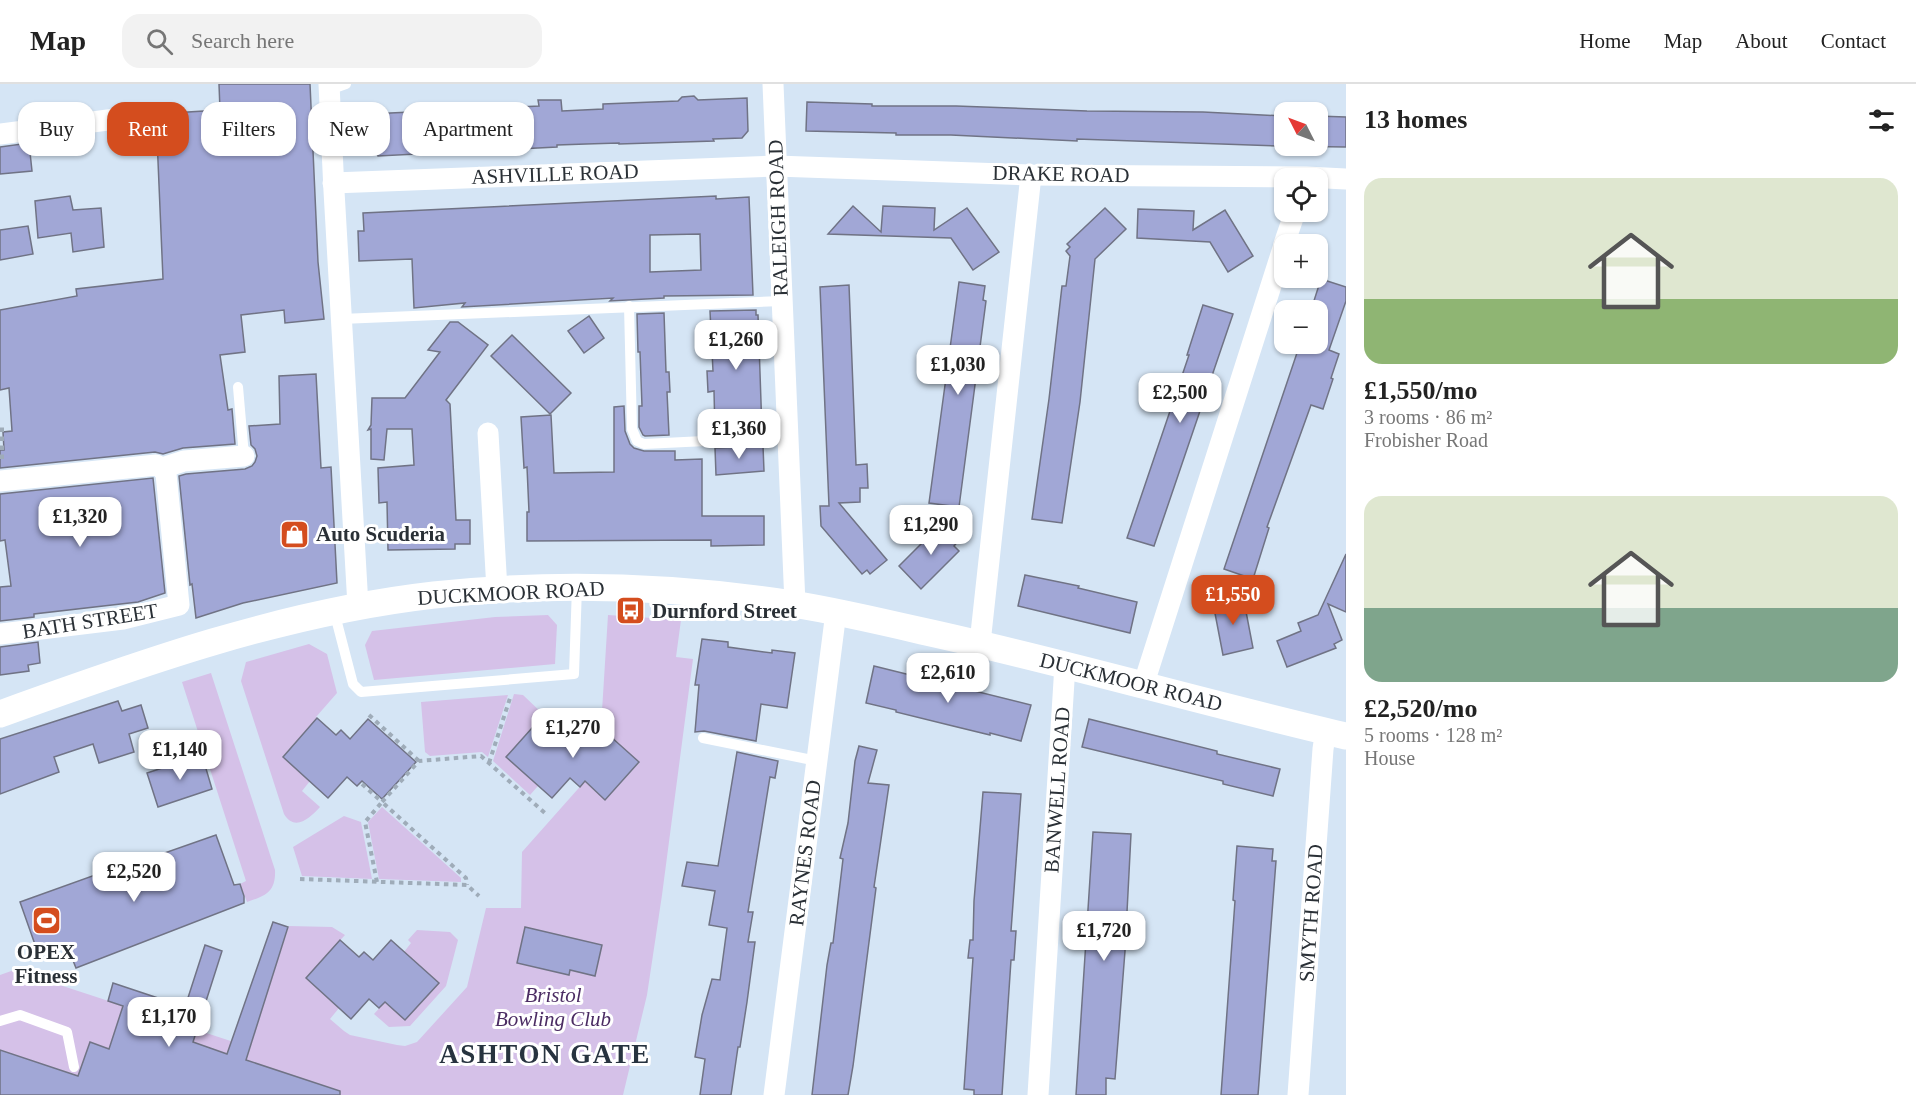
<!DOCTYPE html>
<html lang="en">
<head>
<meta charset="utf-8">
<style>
  body { margin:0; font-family:"Times New Roman",serif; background:#f2f2f2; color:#222; height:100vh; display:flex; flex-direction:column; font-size:22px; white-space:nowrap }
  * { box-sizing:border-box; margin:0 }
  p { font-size:20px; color:#767676 }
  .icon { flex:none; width:33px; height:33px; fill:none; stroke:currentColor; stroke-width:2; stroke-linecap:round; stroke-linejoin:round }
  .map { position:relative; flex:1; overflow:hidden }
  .drawer { display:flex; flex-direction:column; background:#fff; width:570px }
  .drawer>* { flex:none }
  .guide { position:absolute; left:18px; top:18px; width:570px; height:54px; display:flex; gap:12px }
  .needle { width:39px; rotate:312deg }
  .tools { position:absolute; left:1274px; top:18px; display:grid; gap:12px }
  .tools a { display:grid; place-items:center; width:54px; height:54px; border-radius:12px; background:#fff; box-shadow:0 2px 4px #0004; font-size:30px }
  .price { position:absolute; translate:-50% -51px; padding:0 14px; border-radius:12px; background:#fff; color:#222; font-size:20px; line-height:39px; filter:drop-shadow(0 2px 3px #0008) }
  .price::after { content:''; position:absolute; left:50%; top:36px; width:18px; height:14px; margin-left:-9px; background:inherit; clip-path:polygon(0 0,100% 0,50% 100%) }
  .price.active { background:#d44d1e; color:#fff }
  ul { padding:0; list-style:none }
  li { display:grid; align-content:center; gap:12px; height:318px; padding:0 18px }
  li span { display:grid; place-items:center; height:186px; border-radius:18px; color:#555 }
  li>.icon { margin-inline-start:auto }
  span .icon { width:108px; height:108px; fill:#fffc; stroke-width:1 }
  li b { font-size:26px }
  h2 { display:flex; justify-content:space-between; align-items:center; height:72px; padding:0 18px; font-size:26px }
  .tag { padding:0 21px; border-radius:18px; background:#fff; box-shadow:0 2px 4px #0004; font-size:21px; line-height:54px }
  .tag.active { background:#d44d1e; color:#fff }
  header { display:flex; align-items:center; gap:36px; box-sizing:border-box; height:84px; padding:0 30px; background:#fff; border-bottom:2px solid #e0e0e0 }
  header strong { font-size:28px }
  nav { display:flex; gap:33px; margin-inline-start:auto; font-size:21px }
  .search { width:420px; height:54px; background:#f2f2f2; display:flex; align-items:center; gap:15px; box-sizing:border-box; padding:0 21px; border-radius:18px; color:#767676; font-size:22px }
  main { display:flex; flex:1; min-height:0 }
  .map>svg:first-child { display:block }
  .green { fill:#d5c1e8 }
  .building { fill:#a1a7d6; stroke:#707385; stroke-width:1.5; fill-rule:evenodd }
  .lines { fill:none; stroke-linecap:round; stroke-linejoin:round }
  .path { stroke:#9facb9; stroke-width:4; stroke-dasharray:4.5 4.5; stroke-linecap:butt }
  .service { stroke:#fff; stroke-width:10 }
  .minor { stroke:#fff; stroke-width:21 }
  .tertiary { stroke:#fff; stroke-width:27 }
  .labels { text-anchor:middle; stroke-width:6; stroke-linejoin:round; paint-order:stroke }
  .street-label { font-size:21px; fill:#2a3036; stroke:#fff }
  .poi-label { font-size:21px; font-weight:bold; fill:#2a3036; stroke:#fff; text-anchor:start }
  .park-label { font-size:21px; font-style:italic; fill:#4b2c63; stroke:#fff }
  .district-label { font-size:27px; font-weight:bold; letter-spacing:1.5px; fill:#27333f; stroke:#fff }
</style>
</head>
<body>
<header>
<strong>Map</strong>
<div class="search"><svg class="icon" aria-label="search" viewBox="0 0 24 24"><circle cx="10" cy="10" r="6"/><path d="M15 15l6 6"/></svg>Search here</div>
<nav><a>Home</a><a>Map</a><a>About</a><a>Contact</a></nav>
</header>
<main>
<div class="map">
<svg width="1346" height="1011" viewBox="0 0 1346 1011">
  <rect width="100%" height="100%" fill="#d5e5f5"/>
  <g class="green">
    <path d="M548 531 557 541 555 580 374 596 365 561 372 547 495 533Z"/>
    <path d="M608 531 681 536 676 573 693 575 662 811 647 911 623 1011H0V891L14 886 249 963 289 842 332 843 345 851 306 894 339 924 330 935 344 947 350 951 397 961 405 962 417 958 467 903 486 824H521L522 768 585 697 606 715 639 679 604 647 613 637 602 627Z"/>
    <path d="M309 560 327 570 337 609 316 633 317 634 283 672 310 697 302 707 320 723C310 734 295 748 284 730L241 597 246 578Z"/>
    <path d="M211 589 275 786C276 808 265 812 247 818L240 800 246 797 182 598Z"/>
    <path d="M514 610 523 611 544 631 506 673 538 702 530 711 493 677Z"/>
    <path d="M508 611 488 673 482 668 430 672 425 668 421 618Z"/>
    <path d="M382 723 461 794V798L379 795 368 738Z"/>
    <path d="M344 732 361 738 372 795 302 792 293 763Z"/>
    <path d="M417 846 450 848 458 856 446 902 410 942 389 943 374 930 385 918 405 936 438 899 404 868 411 859 408 856Z"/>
  </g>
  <g class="building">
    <path d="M219 0H310L318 178 324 235 285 239 284 226 241 231 245 268 220 271 228 326 232 325 235 360 183 364 163 370 155 368 0 384V366H4L3 348 12 347 9 304 0 306V226L77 212 76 205 163 195 156 30 220 26Z"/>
    <path d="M694 12 698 16 747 14 748 47 742 54 713 55 714 57 619 60V59L586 60 557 61V63L378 72 377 69 360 70 359 39H371L370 30 539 22 538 16H561L562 27 603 25V20L678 17 682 13Z"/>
    <path d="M807 18 872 20V22H956L1087 27 1203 28 1284 32V62H1317V32L1346 33V63L1277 62 1077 55V57L951 51H896V49L806 47Z"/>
    <path d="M29 59 32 87 0 90V63Z"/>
    <path d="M70 112 73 126 101 124 104 163 73 168 71 149 38 154 35 117Z"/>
    <path d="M716 112V115L749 113 753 211 664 212V214L610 217 613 214 462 223 465 219 414 224 412 175 359 177 358 147H364L363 129ZM700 150 701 186 650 188V151Z"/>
    <path d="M853 122 881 148 883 122 935 124 934 146 967 124 999 168 973 186 951 154 828 150Z"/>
    <path d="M1105 124 1126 145 1095 175 1080 318 1062 439 1032 435 1049 315 1062 202H1066L1070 172 1066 167 1070 163 1067 160Z"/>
    <path d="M1138 125 1194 127 1193 146 1225 126 1253 172 1228 188 1210 158 1137 154Z"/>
    <path d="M28 142 33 170 0 176V146Z"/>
    <path d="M1321 195 1346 203V217L1329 266 1339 270 1331 294 1333 295 1323 325 1311 321 1267 443 1269 444 1253 495 1224 485 1300 260H1317V226H1311Z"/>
    <path d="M959 198 985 202 983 216 986 217 959 423 929 419Z"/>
    <path d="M849 201 856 381 867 380 868 404H860V418L839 419 887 476 870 490 867 486 862 490 821 442 820 422H829L820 203Z"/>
    <path d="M1203 221 1233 230 1154 462 1127 454 1189 271H1187Z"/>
    <path d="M756 226V231H758L762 347 715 349 714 307 708 308 707 287H713L710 227Z"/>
    <path d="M664 229 666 288H669L670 308H667L669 351 645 352 643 351 639 343V322H642L640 268H638L637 230Z"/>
    <path d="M589 232 604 254 584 269 568 247Z"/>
    <path d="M450 238H458L488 261 446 316 450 320 456 436H470V460H455V465L388 466 387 418 379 419 378 384 414 381 412 345H387L384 376 371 375V345L368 346 371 341 372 314H405L440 268 428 266Z"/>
    <path d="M512 251 571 309 550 330 491 272Z"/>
    <path d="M316 290 321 384 331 383 337 499 243 519 196 534 192 500 190 501 179 392 186 390 245 385 252 382 255 378 257 372 255 365 251 361 249 342 280 340 279 292Z"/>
    <path d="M624 322 625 347 630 360 634 364 644 367H675V376L702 375V432H764V461L711 462V456L527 457V428H529L527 383 524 384 521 333 551 331 554 389 614 388V323Z"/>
    <path d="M763 362 764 387 716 391 715 364Z"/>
    <path d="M153 394 165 509 138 518 34 530V533L0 537V503L11 502 5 456 0 457V410Z"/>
    <path d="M943 438 960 455 954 462 959 467 921 505 899 482Z"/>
    <path d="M1346 470V528L1328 520 1342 556 1334 560 1336 564 1287 583 1277 557 1301 547 1298 539 1318 531Z"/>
    <path d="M1025 491 1079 502 1078 504 1137 518 1130 549 1018 522Z"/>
    <path d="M1243 512 1253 564 1223 571 1213 519Z"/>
    <path d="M702 555 728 558V563L772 569V566L795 569 787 624 761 620 756 657 704 647 695 648 699 601H695Z"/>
    <path d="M38 558 40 579 28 581 29 587 0 591V563Z"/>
    <path d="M874 582 1031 621 1021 657 990 649V651L953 642 896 628V626L866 619Z"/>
    <path d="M118 617 122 627 141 621 148 644 129 650 134 668 99 679 93 660 54 673 59 688 0 710V655Z"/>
    <path d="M317 634 336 651 341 646 350 655 368 635 416 678 382 715 362 697 357 702 347 693 328 714 283 673Z"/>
    <path d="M540 635 559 652 564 647 574 655 591 635 639 678 605 716 585 697 580 703 570 694 552 714 506 673Z"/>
    <path d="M1089 635 1217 667V670L1280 685 1273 712 1223 700V697L1082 663Z"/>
    <path d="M859 662 877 666 868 699 889 701 874 803 876 804 853 982 848 1011H812L827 881 831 859H833L843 775 840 774 848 739 855 677Z"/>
    <path d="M737 668 778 677 775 694 770 693 748 828H753L748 858H755L747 918 740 963H738L731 1011H700L705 975 695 973 702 931 712 895 720 896 727 844 709 841 715 807 682 802 687 778 718 782Z"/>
    <path d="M202 671 212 705 158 723 147 689Z"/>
    <path d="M983 708 1021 710 1011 847H1016L1014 876H1011L1002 1011H974V1006L964 1005 973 874H968L970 856H973L974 817Z"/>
    <path d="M1093 748 1131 750 1125 867 1115 995 1106 994V1011H1076Z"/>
    <path d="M216 751 234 801 240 800 244 812V819L76 884 66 859 38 869 20 818 120 782 122 784Z"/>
    <path d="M1237 762 1273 765 1272 777H1276L1258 1011H1221L1235 817 1233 816Z"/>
    <path d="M273 838 288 843 246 976 340 1007V1011H0V966L78 992 90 958 109 965 123 922 108 917 113 899 185 923 205 861 222 867 193 958 227 970Z"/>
    <path d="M525 843 602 861 595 892 570 886 569 891 517 879Z"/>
    <path d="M340 856 359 873 364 868 373 876 391 856 439 899 405 936 385 918 379 924 369 915 351 935 306 894Z"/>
  </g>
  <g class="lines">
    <g class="path">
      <path d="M2 375V343"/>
      <path d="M369 631 419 677"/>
      <path d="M489 679 511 611"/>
      <path d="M362 700 382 718 419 677 481 672 545 729"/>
      <path d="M300 795 467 801 479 812"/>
      <path d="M377 798 365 738 382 718 466 794 467 801"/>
    </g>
    <g class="service">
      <path d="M329 6 346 0"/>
      <path d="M629 222 632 345 637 357 644 360 787 353"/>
      <path d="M341 235 782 217"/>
      <path d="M238 303 244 372"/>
      <path d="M334 527 353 600 361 608 574 590 577 503"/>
      <path d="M703 654 817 677"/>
      <path d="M0 937 20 931 67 948 74 983"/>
    </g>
    <g class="minor">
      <path d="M329 0 334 107 358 522"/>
      <path d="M773 0 795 520"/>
      <path d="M0 50 123 34"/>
      <path d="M333 99 776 82 1031 91 1306 93 1346 95"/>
      <path d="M1284 160 1295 128"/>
      <path d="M488 349 497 506"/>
      <path d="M0 397 156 381 162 384 184 377 244 372"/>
      <path d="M0 550 123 535 179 521 166 390 162 384"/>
      <path d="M980 559 1031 91"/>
      <path d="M1143 602 1284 161"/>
      <path d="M774 1011 836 528"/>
      <path d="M1038 1011 1065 581"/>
      <path d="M1298 1011 1323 665 1326 646"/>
    </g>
    <path class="tertiary" d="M0 630C141 579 284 528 434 511 553 498 674 502 793 520 836 527 879 537 922 547 1064 578 1204 619 1346 652"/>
  </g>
  <defs>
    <symbol id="shop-square" viewBox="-11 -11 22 22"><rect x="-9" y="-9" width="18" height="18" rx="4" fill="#d44d1e" stroke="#fff"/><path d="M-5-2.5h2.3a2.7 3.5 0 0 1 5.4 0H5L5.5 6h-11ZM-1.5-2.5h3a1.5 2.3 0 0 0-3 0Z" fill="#fff"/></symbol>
    <symbol id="bus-square" viewBox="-11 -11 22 22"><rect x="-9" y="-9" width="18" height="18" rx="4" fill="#d44d1e" stroke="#fff"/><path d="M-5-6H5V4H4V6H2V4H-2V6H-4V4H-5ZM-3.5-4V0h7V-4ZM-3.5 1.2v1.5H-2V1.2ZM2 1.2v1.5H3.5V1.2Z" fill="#fff"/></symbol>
    <symbol id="stadium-square" viewBox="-11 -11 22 22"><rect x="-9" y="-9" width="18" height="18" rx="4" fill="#d44d1e" stroke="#fff"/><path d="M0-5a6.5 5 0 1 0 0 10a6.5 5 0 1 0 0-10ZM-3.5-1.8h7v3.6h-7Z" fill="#fff"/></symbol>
  </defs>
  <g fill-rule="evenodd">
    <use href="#shop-square" x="278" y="434" width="33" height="33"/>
    <use href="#bus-square" x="614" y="510" width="33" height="33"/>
    <use href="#stadium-square" x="30" y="820" width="33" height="33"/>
  </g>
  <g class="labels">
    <g class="street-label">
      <text transform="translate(555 90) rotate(-2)" y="7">ASHVILLE ROAD</text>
      <text transform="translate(1061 90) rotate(1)" y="7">DRAKE ROAD</text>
      <text transform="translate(778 134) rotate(-92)" y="7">RALEIGH ROAD</text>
      <text transform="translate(511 509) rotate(-3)" y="7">DUCKMOOR ROAD</text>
      <text transform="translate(90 537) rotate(-9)" y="7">BATH STREET</text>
      <text transform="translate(1131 598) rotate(14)" y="7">DUCKMOOR ROAD</text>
      <text transform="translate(1057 706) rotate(-86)" y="7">BANWELL ROAD</text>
      <text transform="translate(805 769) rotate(-83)" y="7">RAYNES ROAD</text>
      <text transform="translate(1311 829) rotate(-86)" y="7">SMYTH ROAD</text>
    </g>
    <g class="poi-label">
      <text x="316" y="457">Auto Scuderia</text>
      <text x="652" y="534">Durnford Street</text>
      <text x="46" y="875" text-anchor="middle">OPEX<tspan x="46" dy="24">Fitness</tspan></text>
    </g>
    <g class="park-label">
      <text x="553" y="918">Bristol<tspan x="553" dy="24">Bowling Club</tspan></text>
    </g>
    <g class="district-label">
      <text x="545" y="979">ASHTON GATE</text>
    </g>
  </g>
</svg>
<div class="tools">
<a><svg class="needle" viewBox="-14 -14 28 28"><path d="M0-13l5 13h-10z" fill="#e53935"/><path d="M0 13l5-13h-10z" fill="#767676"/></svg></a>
<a><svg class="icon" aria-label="locate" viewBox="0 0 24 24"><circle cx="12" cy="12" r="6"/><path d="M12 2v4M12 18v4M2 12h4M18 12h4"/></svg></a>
<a>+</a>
<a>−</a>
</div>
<b class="price" style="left:736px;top:287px">£1,260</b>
<b class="price" style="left:958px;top:312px">£1,030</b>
<b class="price" style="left:1180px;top:340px">£2,500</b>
<b class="price" style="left:739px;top:376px">£1,360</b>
<b class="price" style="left:80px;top:464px">£1,320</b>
<b class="price" style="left:931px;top:472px">£1,290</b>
<b class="price active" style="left:1233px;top:542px">£1,550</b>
<b class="price" style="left:948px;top:620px">£2,610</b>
<b class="price" style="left:573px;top:675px">£1,270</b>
<b class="price" style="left:180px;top:697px">£1,140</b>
<b class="price" style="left:134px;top:819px">£2,520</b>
<b class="price" style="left:1104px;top:878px">£1,720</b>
<b class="price" style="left:169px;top:964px">£1,170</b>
<div class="guide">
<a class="tag">Buy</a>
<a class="tag active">Rent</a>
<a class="tag">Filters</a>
<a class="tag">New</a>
<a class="tag">Apartment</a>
</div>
</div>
<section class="drawer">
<h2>13 homes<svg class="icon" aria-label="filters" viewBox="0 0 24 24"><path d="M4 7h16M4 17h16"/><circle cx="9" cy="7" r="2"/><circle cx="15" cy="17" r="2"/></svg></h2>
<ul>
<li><span style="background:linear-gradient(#dfe7d0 65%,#8fb573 0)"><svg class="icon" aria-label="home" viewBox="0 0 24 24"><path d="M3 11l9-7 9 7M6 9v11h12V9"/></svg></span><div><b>£1,550/mo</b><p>3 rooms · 86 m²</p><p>Frobisher Road</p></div></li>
<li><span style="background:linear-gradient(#dfe7d0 60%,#7fa58c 0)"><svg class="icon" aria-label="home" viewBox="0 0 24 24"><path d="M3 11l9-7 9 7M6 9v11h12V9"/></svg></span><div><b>£2,520/mo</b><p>5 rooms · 128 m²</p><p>House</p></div></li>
</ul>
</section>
</main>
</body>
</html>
